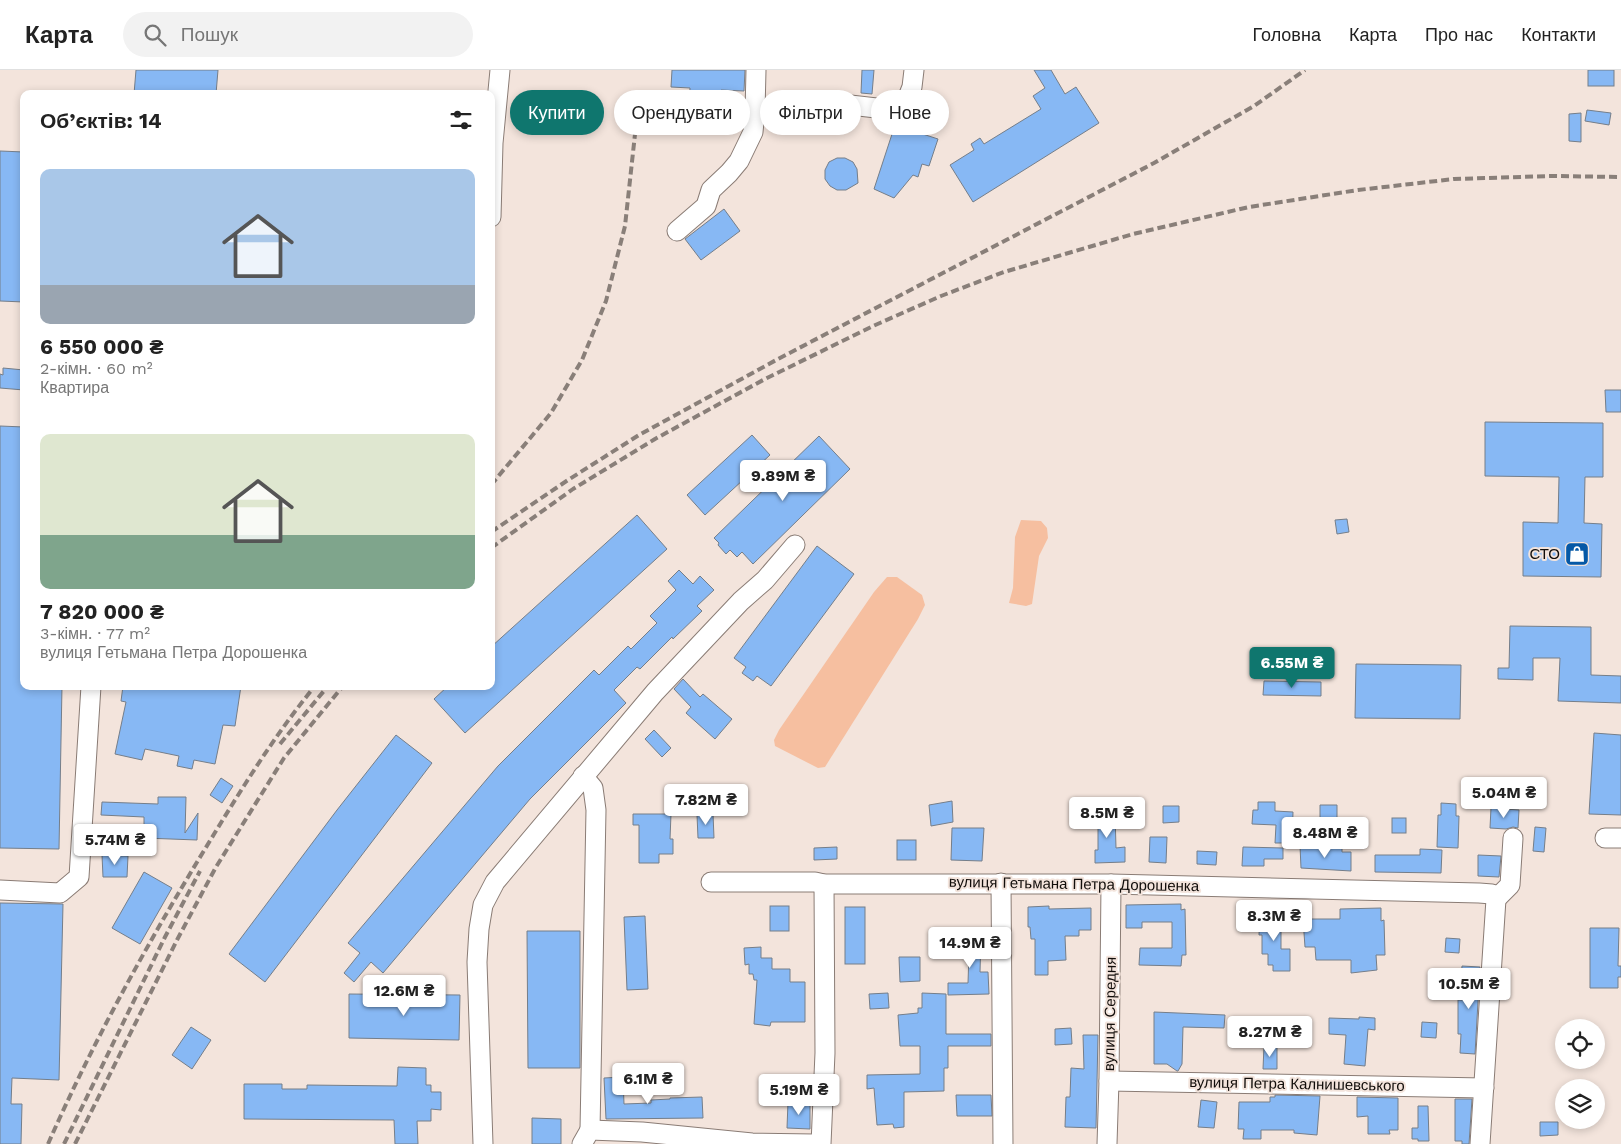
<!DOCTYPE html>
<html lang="uk">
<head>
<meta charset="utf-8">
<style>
  body { margin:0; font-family:"Work Sans",sans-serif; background:#f2f2f2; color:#222; height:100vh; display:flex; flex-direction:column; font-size:19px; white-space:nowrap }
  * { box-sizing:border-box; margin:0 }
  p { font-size:16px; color:#767676 }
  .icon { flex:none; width:28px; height:28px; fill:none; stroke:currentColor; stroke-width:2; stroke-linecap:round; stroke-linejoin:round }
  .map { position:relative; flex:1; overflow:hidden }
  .drawer { position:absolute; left:20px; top:20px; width:475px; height:600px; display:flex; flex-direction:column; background:#fff; border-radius:10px; box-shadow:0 2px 8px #0003 }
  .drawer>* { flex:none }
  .hud { position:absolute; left:510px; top:20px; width:475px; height:45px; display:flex; gap:10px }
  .tools { position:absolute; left:1555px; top:949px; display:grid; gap:10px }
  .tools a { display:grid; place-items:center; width:50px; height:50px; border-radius:50%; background:#fff; box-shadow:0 2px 8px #0003; font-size:25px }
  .price { position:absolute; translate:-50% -42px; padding:0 11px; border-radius:5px; background:#fff; color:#222; font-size:16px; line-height:32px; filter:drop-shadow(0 1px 2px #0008) }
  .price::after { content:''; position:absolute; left:50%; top:30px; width:15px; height:11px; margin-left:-8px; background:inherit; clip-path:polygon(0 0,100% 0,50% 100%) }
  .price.current { background:#0f766e; color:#fff }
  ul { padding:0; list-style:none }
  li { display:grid; align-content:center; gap:10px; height:265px; padding:0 20px }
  li span { display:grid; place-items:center; height:155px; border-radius:10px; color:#555 }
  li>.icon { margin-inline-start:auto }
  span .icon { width:90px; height:90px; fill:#fffc; stroke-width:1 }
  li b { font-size:21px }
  h2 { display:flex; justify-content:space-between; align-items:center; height:60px; padding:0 20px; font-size:21px }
  .tag { padding:0 18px; border-radius:22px; background:#fff; box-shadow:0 2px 8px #0003; font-size:18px; line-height:45px }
  .tag.current { background:#0f766e; color:#fff }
  header { display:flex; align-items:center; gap:30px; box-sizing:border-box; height:70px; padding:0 25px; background:#fff; border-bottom:1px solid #e0e0e0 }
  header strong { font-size:24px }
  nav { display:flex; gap:28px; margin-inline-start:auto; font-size:18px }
  .search { width:350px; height:45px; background:#f2f2f2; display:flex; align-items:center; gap:12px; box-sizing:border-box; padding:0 18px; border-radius:28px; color:#767676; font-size:19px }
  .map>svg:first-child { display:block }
  .water { fill:#f6bfa0 }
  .building { fill:#87b8f4; stroke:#757e89 }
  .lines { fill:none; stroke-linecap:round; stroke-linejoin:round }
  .minor-casing { stroke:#8a7c75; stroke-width:21 }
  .minor { stroke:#fff; stroke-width:19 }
  .rail { stroke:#897f79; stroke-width:4; stroke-dasharray:8 4; stroke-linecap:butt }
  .labels { text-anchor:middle; stroke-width:4; stroke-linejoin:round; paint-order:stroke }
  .poi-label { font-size:15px; fill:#110d0a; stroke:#f3e4dc; text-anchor:end }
  .street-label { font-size:15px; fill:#110d0a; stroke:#f3e4dc }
</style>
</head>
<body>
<header>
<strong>Карта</strong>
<div class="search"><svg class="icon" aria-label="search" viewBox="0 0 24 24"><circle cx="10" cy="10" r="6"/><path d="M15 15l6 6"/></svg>Пошук</div>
<nav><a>Головна</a><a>Карта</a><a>Про нас</a><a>Контакти</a></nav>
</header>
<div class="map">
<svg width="1621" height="1074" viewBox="0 0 1621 1074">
  <rect width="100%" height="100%" fill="#f3e4dc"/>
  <g class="water">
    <path d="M1021 450 1041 451 1047 458 1048 468 1039 486 1032 534 1026 536 1009 533 1013 518 1015 467Z"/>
    <path d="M887 507H897L922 525 925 535 918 549 825 697 818 698 775 676 774 670 779 660 874 522Z"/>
  </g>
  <g class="building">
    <path d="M136 0H218L216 24H134Z"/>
    <path d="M672 0H745L744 21 721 20 720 41 689 40 690 18 671 17Z"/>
    <path d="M862 0H874L872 24 861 23Z"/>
    <path d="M1034 0H1051L1065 24 1076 17 1099 53 973 132 950 95 974 80 971 74 980 68 984 74 1041 39 1033 26 1045 18Z"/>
    <rect x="1588" y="0" width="26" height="16"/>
    <path d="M1587 40 1611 43 1609 55 1585 51Z"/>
    <path d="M1581 43V72L1569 71V44Z"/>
    <path d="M895 55 938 69 929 96 922 94 918 107 913 105 894 128 874 119Z"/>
    <path d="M0 81 24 82V232L0 231Z"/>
    <path d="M837 88H845L853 92 857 99 858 113 846 120H837L830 116 825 109V100L829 92Z"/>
    <path d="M724 139 740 161 701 190 685 169Z"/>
    <path d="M3 298 24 300V320L0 318V304L3 305Z"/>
    <path d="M1605 320H1621V342H1606Z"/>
    <path d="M1485 352 1603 353V407H1585L1584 453 1602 454 1601 507 1523 506V452L1558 453 1559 407 1485 406Z"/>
    <path d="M0 356 24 357V616H62L59 779 0 778Z"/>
    <path d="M752 365 770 385 705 445 687 425Z"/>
    <path d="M819 366 850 399 753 494 742 482 737 487 730 480 726 484 718 475 719 473 714 468Z"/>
    <path d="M637 445 667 479 465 663 434 629 448 616H491V577Z"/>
    <path d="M1347 449 1349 462 1337 464 1335 450Z"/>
    <path d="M817 476 854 504 771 616 757 606 753 611 742 603 746 597 734 588Z"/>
    <path d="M679 500 693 514 700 506 714 520 697 536 702 541 673 569 672 567 640 599 637 597 614 620 626 633 530 729 383 903 371 892 354 912 344 903 360 883 348 873 498 696 594 600 599 605 628 576 631 579 657 553 650 546 676 520 668 511Z"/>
    <path d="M1510 556 1591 557V605L1621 606V633L1558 631 1560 588H1533V610L1498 609V598H1509Z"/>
    <path d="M1356 594 1461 595 1460 649 1355 648Z"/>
    <path d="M683 609 700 627 703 624 732 649 715 669 686 643 691 637 674 619Z"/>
    <path d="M1264 611 1321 612V626L1263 625Z"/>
    <path d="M123 616H241L235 656 223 655 215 694 194 690 192 699 177 696 179 686 145 679 142 690 115 684 126 632 121 631Z"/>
    <path d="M654 660 671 678 662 687 645 669Z"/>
    <path d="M1594 663 1621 665V745L1589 744Z"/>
    <path d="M396 665 432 693 265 912 229 884 337 740Z"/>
    <path d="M221 708 233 716 222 733 210 725Z"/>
    <path d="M158 727H186L185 763 198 743 197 770 144 768V747L101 745 102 732 158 734Z"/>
    <path d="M952 731 953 752 931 756 929 735Z"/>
    <path d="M1258 732H1275V741L1293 742 1292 773H1275L1276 755 1252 754 1253 740H1258Z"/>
    <path d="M1441 733 1456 734V746H1459L1458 778 1437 777 1438 745H1441Z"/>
    <path d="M1320 735H1337V754H1325V750H1320Z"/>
    <path d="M1163 736H1179V752L1163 753Z"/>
    <path d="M1491 738 1519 740 1518 758 1513 757 1506 759 1490 758Z"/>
    <path d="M1115 743 1116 778 1125 777V792L1095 793V780H1098V757L1090 758V744Z"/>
    <path d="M633 744H671L670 769H673V784H659V793H639V755H633Z"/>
    <path d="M713 744 714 768H698L697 745Z"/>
    <rect x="1392" y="748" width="14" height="15"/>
    <path d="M1535 757 1546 758 1544 782 1533 781Z"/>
    <path d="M952 758H984L982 791 951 790Z"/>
    <path d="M1150 767H1167L1166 793 1149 792Z"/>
    <rect x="897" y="770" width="19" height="20"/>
    <path d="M1300 776 1342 778V782H1351V801L1301 798Z"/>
    <path d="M837 777V789L814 790V778Z"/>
    <path d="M1243 777 1283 778V789H1264V796H1242Z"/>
    <path d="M1420 779 1442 780 1441 803 1375 802V785H1420Z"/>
    <path d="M1197 781 1217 782 1216 795 1197 794Z"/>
    <path d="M102 785 128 786 127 807H103Z"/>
    <path d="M1478 785 1501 786 1499 807 1478 806Z"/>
    <path d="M144 802 172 818 140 874 112 858Z"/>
    <path d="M0 833 63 834 59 1010 12 1008 11 1034H22L21 1074H0Z"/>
    <path d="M1181 834V840L1185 839 1186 885H1182L1181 896 1139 895 1140 878H1172V852H1142V858H1126V835Z"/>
    <rect x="770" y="836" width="19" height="25"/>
    <path d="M1049 836V839L1091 838V860H1079V866H1065L1066 890 1048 891V905H1035V869H1031L1030 857H1028V837Z"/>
    <rect x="845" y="837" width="20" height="57"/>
    <path d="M1381 838V851L1384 850 1385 885H1376L1377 900 1351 903V890H1316L1315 877H1305L1303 849H1340V839Z"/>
    <path d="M1260 842 1281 843V879H1290V901H1273V895H1268V884H1262V865H1259Z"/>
    <path d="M645 846 648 919 627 920 624 847Z"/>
    <path d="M1590 858H1619L1618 896H1621V907H1618V918H1590Z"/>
    <path d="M527 861H580V998H528Z"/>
    <path d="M981 867 980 902H988L989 924 948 925V913H968L969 882 951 883V869Z"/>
    <path d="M1446 868 1460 869 1459 883 1445 882Z"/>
    <path d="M761 877V888H772V899H790V912H805V952H771L770 956 754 954 757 910H754L753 904H749V894L745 895 744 878Z"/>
    <path d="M899 887H920V911L900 912Z"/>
    <path d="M1462 896 1480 897 1475 984 1460 983 1461 964H1458V930H1463L1465 909H1461Z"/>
    <path d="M888 923 889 938 870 939 869 924Z"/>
    <path d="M922 923 946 924V964H991V976H948V998H944V1021L904 1022V1057L894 1058 893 1054 877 1055 874 1018 867 1019V1005L920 1004V976H900L898 945 918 943V938H922Z"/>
    <path d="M349 924 460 925 459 970 349 968Z"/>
    <path d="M1154 942 1225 945 1224 958 1183 957 1182 994 1178 1001H1177L1167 994H1154Z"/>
    <path d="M1359 947 1375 948V960L1368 959 1365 996 1344 994 1346 965 1329 964V948L1359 949Z"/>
    <path d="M1422 952 1437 953 1436 968 1421 967Z"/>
    <path d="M191 957 211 970 192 999 172 985Z"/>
    <path d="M1071 958 1072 974 1055 975V959Z"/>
    <path d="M1083 965H1098L1096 1058 1065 1057 1066 1027H1070L1071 998 1084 999Z"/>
    <path d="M1264 976 1277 977V999H1263Z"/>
    <path d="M398 997 426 998V1015H431V1022H441V1040L431 1039V1051H417L418 1074H395L394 1050 244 1049V1014H282V1019H307V1015L397 1016Z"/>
    <path d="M623 1007 624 1034 651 1033V1030L670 1029V1028L702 1027 703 1048 606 1049 604 1008Z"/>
    <path d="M956 1025H991L992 1046H957Z"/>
    <path d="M1275 1025 1320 1026 1317 1065 1294 1063V1060H1261V1069H1243L1244 1059H1238L1239 1032H1270V1027H1275Z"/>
    <path d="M1357 1027 1398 1028V1060H1389L1390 1064H1368V1046L1357 1047Z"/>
    <path d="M1455 1029H1472L1469 1074H1462V1071H1455Z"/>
    <path d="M1201 1030 1217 1032 1214 1058 1198 1057Z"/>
    <path d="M788 1032 810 1033V1059L787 1058Z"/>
    <path d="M1418 1036H1428L1429 1071H1418V1069H1412V1058H1418Z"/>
    <path d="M532 1048 561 1049V1074H532Z"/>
    <path d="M1540 1052H1558V1065L1540 1066Z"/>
  </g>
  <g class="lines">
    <defs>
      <g id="minor">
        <path d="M756 0 755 42 833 33 885 39 904 37 912 17 914 0"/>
        <path d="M491 147 493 73 500 0"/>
        <path d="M677 161 706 136 711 120 729 103 739 91 753 62 755 42"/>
        <path d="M583 706 593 718 596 740 590 1060"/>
        <path d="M1605 768H1621"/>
        <path d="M711 812H815L824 814H1111L1479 823 1492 824 1496 829"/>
        <path d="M1001 813 1003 1074"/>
        <path d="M0 820 60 823 79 807 91 616"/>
        <path d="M1496 829 1510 815 1513 768"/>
        <path d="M1109 1011 1484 1018"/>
        <path d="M483 1074 477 892 479 859 483 835 495 812 655 622 741 531 765 510 795 475"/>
        <path d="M582 1074 590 1060 642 1062 752 1073 814 1074"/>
        <path d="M821 1074 825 983 824 814"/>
        <path d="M1107 1074 1109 1011 1111 814"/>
        <path d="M1480 1074 1496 829"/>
      </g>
    </defs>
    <use href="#minor" class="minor-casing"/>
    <use href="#minor" class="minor"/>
    <g class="rail">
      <path d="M491 415 551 343 582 290 606 231 625 156 636 55"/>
      <path d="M491 462 568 410 639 365 778 289 1154 93 1254 36 1305 0"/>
      <path d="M491 478 573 419 655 369 765 309 873 256 941 226 1004 202 1133 164 1249 137 1358 120 1454 109 1553 106 1621 107"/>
      <path d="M280 674 328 616"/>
      <path d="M48 1074C93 972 147 874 205 779 239 723 273 667 315 616"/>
      <path d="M64 1074 165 867 200 801"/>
      <path d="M75 1074 177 870 216 797 284 688 343 616"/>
    </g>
  </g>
  <defs>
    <symbol id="shop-square" viewBox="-11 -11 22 22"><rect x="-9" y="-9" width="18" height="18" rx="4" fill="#0558a6" stroke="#f3e4dc"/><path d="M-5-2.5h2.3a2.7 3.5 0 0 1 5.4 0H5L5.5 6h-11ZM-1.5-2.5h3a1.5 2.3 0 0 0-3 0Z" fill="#fff"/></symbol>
  </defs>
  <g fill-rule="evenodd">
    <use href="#shop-square" x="1563" y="470" width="28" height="28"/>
  </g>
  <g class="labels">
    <g class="poi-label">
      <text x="1560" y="489">СТО</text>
    </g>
    <g class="street-label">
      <text transform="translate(1074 814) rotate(1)" y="5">вулиця Гетьмана Петра Дорошенка</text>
      <text transform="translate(1110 944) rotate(-89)" y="5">вулиця Середня</text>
      <text transform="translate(1297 1014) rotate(1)" y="5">вулиця Петра Калнишевського</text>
    </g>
  </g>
</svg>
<div class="tools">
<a><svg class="icon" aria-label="locate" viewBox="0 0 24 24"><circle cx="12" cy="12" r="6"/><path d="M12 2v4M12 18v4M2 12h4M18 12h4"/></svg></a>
<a><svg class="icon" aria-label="layers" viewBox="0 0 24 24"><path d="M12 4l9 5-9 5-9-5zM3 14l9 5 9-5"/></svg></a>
</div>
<b class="price" style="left:783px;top:432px">9.89M ₴</b>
<b class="price current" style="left:1292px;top:619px">6.55M ₴</b>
<b class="price" style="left:1504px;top:749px">5.04M ₴</b>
<b class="price" style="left:706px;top:756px">7.82M ₴</b>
<b class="price" style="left:1107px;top:769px">8.5M ₴</b>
<b class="price" style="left:1325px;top:789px">8.48M ₴</b>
<b class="price" style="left:115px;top:796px">5.74M ₴</b>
<b class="price" style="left:1274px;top:872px">8.3M ₴</b>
<b class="price" style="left:970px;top:899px">14.9M ₴</b>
<b class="price" style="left:1469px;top:940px">10.5M ₴</b>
<b class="price" style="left:404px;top:947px">12.6M ₴</b>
<b class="price" style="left:1270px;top:988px">8.27M ₴</b>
<b class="price" style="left:648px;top:1035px">6.1M ₴</b>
<b class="price" style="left:799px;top:1046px">5.19M ₴</b>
<div class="hud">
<a class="tag current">Купити</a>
<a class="tag">Орендувати</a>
<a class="tag">Фільтри</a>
<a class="tag">Нове</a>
</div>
<section class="drawer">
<h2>Об’єктів: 14<svg class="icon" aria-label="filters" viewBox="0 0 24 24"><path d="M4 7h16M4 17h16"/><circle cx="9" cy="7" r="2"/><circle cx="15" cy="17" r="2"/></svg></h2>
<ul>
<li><span style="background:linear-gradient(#a9c7e8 75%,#9aa5b1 0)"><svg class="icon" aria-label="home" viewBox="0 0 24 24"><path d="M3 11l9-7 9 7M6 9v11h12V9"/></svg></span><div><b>6 550 000 ₴</b><p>2-кімн. · 60 m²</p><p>Квартира</p></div></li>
<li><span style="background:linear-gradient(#dfe7d0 65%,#7fa58c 0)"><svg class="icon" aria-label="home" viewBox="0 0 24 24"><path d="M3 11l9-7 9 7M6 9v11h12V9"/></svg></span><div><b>7 820 000 ₴</b><p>3-кімн. · 77 m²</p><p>вулиця Гетьмана Петра Дорошенка</p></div></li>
</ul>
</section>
</div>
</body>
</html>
